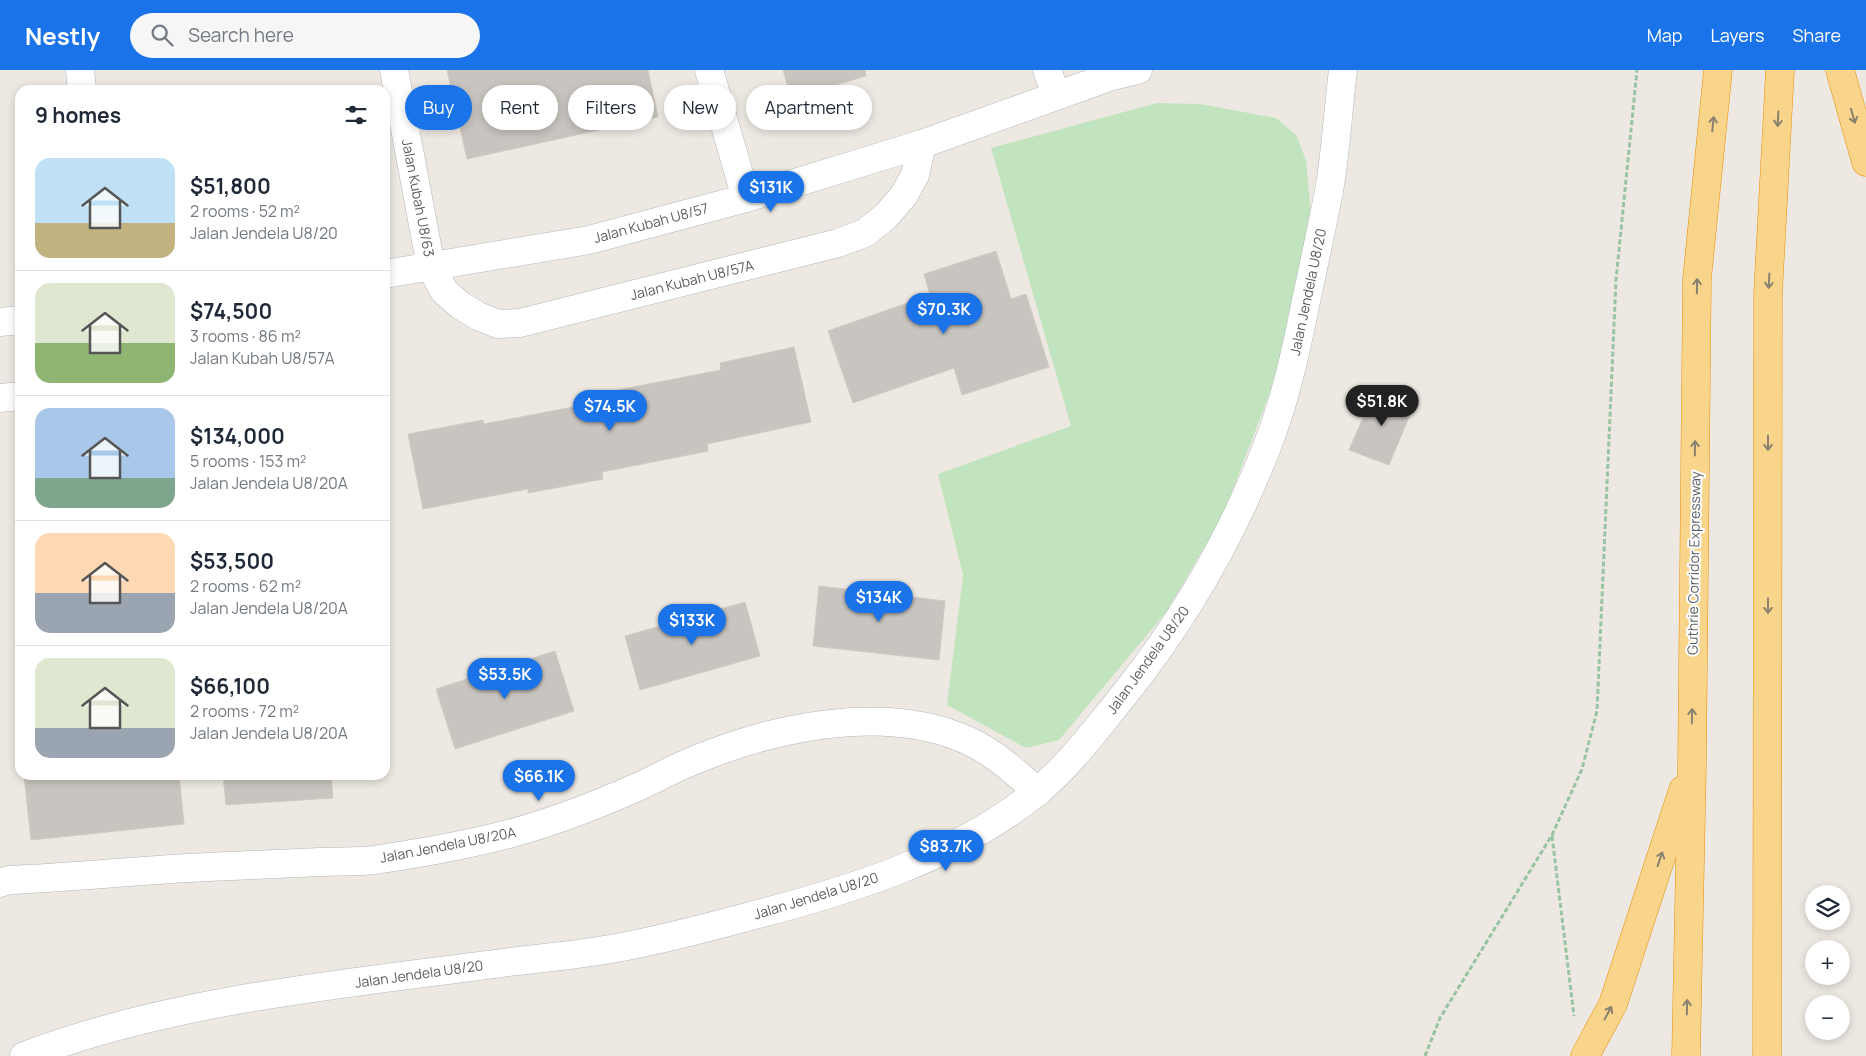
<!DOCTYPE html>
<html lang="en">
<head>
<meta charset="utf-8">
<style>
  body { margin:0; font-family:Manrope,sans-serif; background:#f6f6f7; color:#1f2937; height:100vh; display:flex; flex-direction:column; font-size:19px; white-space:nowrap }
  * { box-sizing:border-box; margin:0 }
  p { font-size:16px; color:#747a83 }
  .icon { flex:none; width:28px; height:28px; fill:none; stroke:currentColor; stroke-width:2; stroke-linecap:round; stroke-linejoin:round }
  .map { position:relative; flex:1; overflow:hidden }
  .sheet { position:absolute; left:15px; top:15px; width:375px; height:695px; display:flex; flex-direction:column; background:#fff; border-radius:15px; box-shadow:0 2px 8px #0003 }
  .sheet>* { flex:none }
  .top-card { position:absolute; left:405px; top:15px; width:475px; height:45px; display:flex; gap:10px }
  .controls { position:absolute; left:1805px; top:815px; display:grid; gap:10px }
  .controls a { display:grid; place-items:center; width:45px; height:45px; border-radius:50%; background:#fff; box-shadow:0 2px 8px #0003; font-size:25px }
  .price { position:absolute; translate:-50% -42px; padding:0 11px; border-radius:18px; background:#1a73e8; color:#fff; font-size:16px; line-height:32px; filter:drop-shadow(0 1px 2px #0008) }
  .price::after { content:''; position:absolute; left:50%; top:30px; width:15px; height:11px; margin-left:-8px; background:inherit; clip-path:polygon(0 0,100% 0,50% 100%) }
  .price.active { background:#222; color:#fff }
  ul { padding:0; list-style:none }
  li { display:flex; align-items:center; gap:15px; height:125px; padding:0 20px }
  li+li { border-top:1px solid #e0e1e3 }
  li span { display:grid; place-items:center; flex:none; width:140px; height:100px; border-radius:15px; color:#555 }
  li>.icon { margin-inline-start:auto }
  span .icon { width:60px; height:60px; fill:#fffc; stroke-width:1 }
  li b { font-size:21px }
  h2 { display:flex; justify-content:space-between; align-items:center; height:60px; padding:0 20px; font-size:21px }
  .pill { padding:0 18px; border-radius:22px; background:#fff; box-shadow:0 2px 8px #0003; font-size:18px; line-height:45px }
  .pill.active { background:#1a73e8; color:#fff }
  header { display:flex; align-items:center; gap:30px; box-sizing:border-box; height:70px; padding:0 25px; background:#1a73e8; color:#fff }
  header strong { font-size:24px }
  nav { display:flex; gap:28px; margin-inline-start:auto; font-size:18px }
  .search { width:350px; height:45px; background:#f6f6f7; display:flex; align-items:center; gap:12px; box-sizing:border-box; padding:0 18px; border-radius:28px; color:#747a83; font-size:19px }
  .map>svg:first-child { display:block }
  .green { fill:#c1e4be }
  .building { fill:#c8c4bf; stroke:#d1cac0 }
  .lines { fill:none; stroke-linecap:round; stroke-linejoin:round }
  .street-casing { stroke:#b2b5b9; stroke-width:29 }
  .secondary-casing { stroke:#b3b7bc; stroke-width:29 }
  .highway-casing { stroke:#e79007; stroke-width:29 }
  .path { stroke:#98c4a1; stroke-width:3; stroke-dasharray:5 2.5; stroke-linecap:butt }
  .street { stroke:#fff; stroke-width:28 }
  .secondary { stroke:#fff; stroke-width:28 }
  .highway { stroke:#f9d58c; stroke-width:28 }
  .oneway { stroke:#8a826f }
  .labels { text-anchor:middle; stroke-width:4; stroke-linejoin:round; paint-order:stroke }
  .street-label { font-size:14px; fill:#5a5e62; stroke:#fff }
</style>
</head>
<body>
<header>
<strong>Nestly</strong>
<div class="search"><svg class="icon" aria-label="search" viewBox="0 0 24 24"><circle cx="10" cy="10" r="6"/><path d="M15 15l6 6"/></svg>Search here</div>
<nav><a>Map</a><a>Layers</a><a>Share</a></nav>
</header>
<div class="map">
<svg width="1866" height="986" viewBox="0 0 1866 986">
  <rect width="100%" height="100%" fill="#ede9e2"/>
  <path class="green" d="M1157 33 1200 34 1276 48 1296 65 1306 90 1311 145 1296 230 1269 325 1224 443 1167 541 1059 670 1026 678 947 635 963 505 938 404 1071 356 991 78Z"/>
  <g class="building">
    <path d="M447 0H648L658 47 467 89Z"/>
    <path d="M783 0H865L866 6 791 28Z"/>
    <path d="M996 181 1011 229 1026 224 1049 297 962 325 954 298 853 333 828 261 930 225 924 204Z"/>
    <path d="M794 277 811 352 707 374 708 381 602 402 603 409 528 423V419L423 439 408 364 483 350 484 354 620 328 618 320 721 300 720 293Z"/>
    <path d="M1377 316 1414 335 1389 395 1349 380Z"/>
    <path d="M819 516 945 531 939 590 813 576Z"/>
    <path d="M745 532 760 586 640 620 625 566Z"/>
    <path d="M555 581 574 641 455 679 436 619Z"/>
    <path d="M24 705H179L184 754 31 770Z"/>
    <path d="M223 705H331L333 728 226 735Z"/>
  </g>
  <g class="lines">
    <defs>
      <g id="street">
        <path d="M80 0 82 20"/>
        <path d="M394 0 431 197 444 221 460 235 478 246 498 254 520 253 838 173 865 163 886 146 904 125 915 105 922 74"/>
        <path d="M709 0 746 128"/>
        <path d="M1047 0 1056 25"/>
        <path d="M0 328 20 326"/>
        <path d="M0 813 9 810C76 807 142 800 208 797 246 795 283 794 321 792 339 791 357 792 375 790 406 785 439 780 470 773 526 762 581 742 633 719 650 712 665 703 681 696 765 659 882 631 969 671 995 683 1016 703 1038 722"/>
      </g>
      <g id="secondary">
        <path d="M385 204 589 170 746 128 922 74 1109 7 1138 0"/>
        <path d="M0 252 20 250"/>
        <path d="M24 986C178 928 346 914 509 892 543 888 577 885 611 879 657 871 702 859 747 847 848 821 954 789 1037 722 1070 695 1097 658 1124 625 1187 546 1236 460 1271 366 1287 323 1297 276 1306 231 1314 194 1322 157 1329 121 1336 81 1338 40 1343 0"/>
      </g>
      <g id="highway">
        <path d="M1840 0 1866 92"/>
        <path d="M1585 986 1613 934 1683 720"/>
        <path d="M1686 986 1692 695 1697 209 1718 0"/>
        <path d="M1767 986 1768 224 1780 0"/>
      </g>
    </defs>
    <use href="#street" class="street-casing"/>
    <use href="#secondary" class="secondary-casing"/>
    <use href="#highway" class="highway-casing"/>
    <g class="path">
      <path d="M1552 766 1574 946"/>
      <path d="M1425 986 1440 948 1552 765 1582 699 1597 641 1616 210 1637 0"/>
    </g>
    <use href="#street" class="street"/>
    <use href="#secondary" class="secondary"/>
    <use href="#highway" class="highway"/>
  </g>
  <defs><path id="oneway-shaft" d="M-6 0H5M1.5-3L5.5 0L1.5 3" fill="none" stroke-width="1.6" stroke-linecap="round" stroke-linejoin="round" transform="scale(1.25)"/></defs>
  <g class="oneway">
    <use href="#oneway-shaft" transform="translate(1853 46) rotate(74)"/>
    <use href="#oneway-shaft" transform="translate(1778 49) rotate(93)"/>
    <use href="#oneway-shaft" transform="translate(1713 54) rotate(-84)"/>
    <use href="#oneway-shaft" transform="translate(1769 211) rotate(93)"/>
    <use href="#oneway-shaft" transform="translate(1697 216) rotate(-89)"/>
    <use href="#oneway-shaft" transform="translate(1768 373) rotate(90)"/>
    <use href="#oneway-shaft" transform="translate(1695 378) rotate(-89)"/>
    <use href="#oneway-shaft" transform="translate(1768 536) rotate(90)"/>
    <use href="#oneway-shaft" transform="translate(1692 646) rotate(-89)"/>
    <use href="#oneway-shaft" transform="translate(1660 789) rotate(-71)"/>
    <use href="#oneway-shaft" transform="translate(1687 937) rotate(-89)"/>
    <use href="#oneway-shaft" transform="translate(1608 943) rotate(-62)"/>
  </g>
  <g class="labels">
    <g class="street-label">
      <text transform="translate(418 128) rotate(79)" y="5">Jalan Kubah U8/63</text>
      <text transform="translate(651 153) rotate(-15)" y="5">Jalan Kubah U8/57</text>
      <text transform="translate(692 210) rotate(-14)" y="5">Jalan Kubah U8/57A</text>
      <text transform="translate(1308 222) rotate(-78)" y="5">Jalan Jendela U8/20</text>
      <text transform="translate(1694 493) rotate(-89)" y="5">Guthrie Corridor Expressway</text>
      <text transform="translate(1148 590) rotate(-54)" y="5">Jalan Jendela U8/20</text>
      <text transform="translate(448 775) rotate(-11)" y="5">Jalan Jendela U8/20A</text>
      <text transform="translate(816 826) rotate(-17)" y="5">Jalan Jendela U8/20</text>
      <text transform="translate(419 904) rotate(-8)" y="5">Jalan Jendela U8/20</text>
    </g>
  </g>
</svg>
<div class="controls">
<a><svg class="icon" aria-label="layers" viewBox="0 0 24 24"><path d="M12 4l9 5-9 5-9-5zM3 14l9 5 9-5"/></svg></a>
<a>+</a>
<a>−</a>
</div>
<b class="price" style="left:771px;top:143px">$131K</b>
<b class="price" style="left:944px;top:265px">$70.3K</b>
<b class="price active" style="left:1382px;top:357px">$51.8K</b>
<b class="price" style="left:610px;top:362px">$74.5K</b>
<b class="price" style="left:879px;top:553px">$134K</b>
<b class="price" style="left:692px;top:576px">$133K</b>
<b class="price" style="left:505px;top:630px">$53.5K</b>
<b class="price" style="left:539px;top:732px">$66.1K</b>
<b class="price" style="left:946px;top:802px">$83.7K</b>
<div class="top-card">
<a class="pill active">Buy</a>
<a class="pill">Rent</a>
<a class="pill">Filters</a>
<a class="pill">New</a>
<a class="pill">Apartment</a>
</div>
<section class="sheet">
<h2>9 homes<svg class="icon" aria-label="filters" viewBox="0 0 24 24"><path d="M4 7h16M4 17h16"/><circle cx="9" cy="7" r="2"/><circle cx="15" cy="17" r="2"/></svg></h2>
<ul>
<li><span style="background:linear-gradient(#bfe0f5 65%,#c2b280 0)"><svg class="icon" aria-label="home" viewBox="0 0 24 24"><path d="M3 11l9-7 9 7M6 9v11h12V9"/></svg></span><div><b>$51,800</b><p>2 rooms · 52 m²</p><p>Jalan Jendela U8/20</p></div></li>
<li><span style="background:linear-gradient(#dfe7d0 60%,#8fb573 0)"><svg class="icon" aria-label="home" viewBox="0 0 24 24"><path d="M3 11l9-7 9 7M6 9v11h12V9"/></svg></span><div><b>$74,500</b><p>3 rooms · 86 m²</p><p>Jalan Kubah U8/57A</p></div></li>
<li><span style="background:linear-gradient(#a9c7e8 70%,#7fa58c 0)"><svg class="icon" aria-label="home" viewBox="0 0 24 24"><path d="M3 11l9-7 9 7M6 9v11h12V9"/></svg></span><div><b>$134,000</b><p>5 rooms · 153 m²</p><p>Jalan Jendela U8/20A</p></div></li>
<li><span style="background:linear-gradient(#ffd9b3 60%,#9aa5b1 0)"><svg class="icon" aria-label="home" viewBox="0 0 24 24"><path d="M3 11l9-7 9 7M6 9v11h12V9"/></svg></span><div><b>$53,500</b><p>2 rooms · 62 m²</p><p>Jalan Jendela U8/20A</p></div></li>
<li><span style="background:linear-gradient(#dfe7d0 70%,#9aa5b1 0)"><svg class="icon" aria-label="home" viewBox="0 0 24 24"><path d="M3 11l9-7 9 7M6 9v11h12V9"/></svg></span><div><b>$66,100</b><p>2 rooms · 72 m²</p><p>Jalan Jendela U8/20A</p></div></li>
</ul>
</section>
</div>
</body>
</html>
